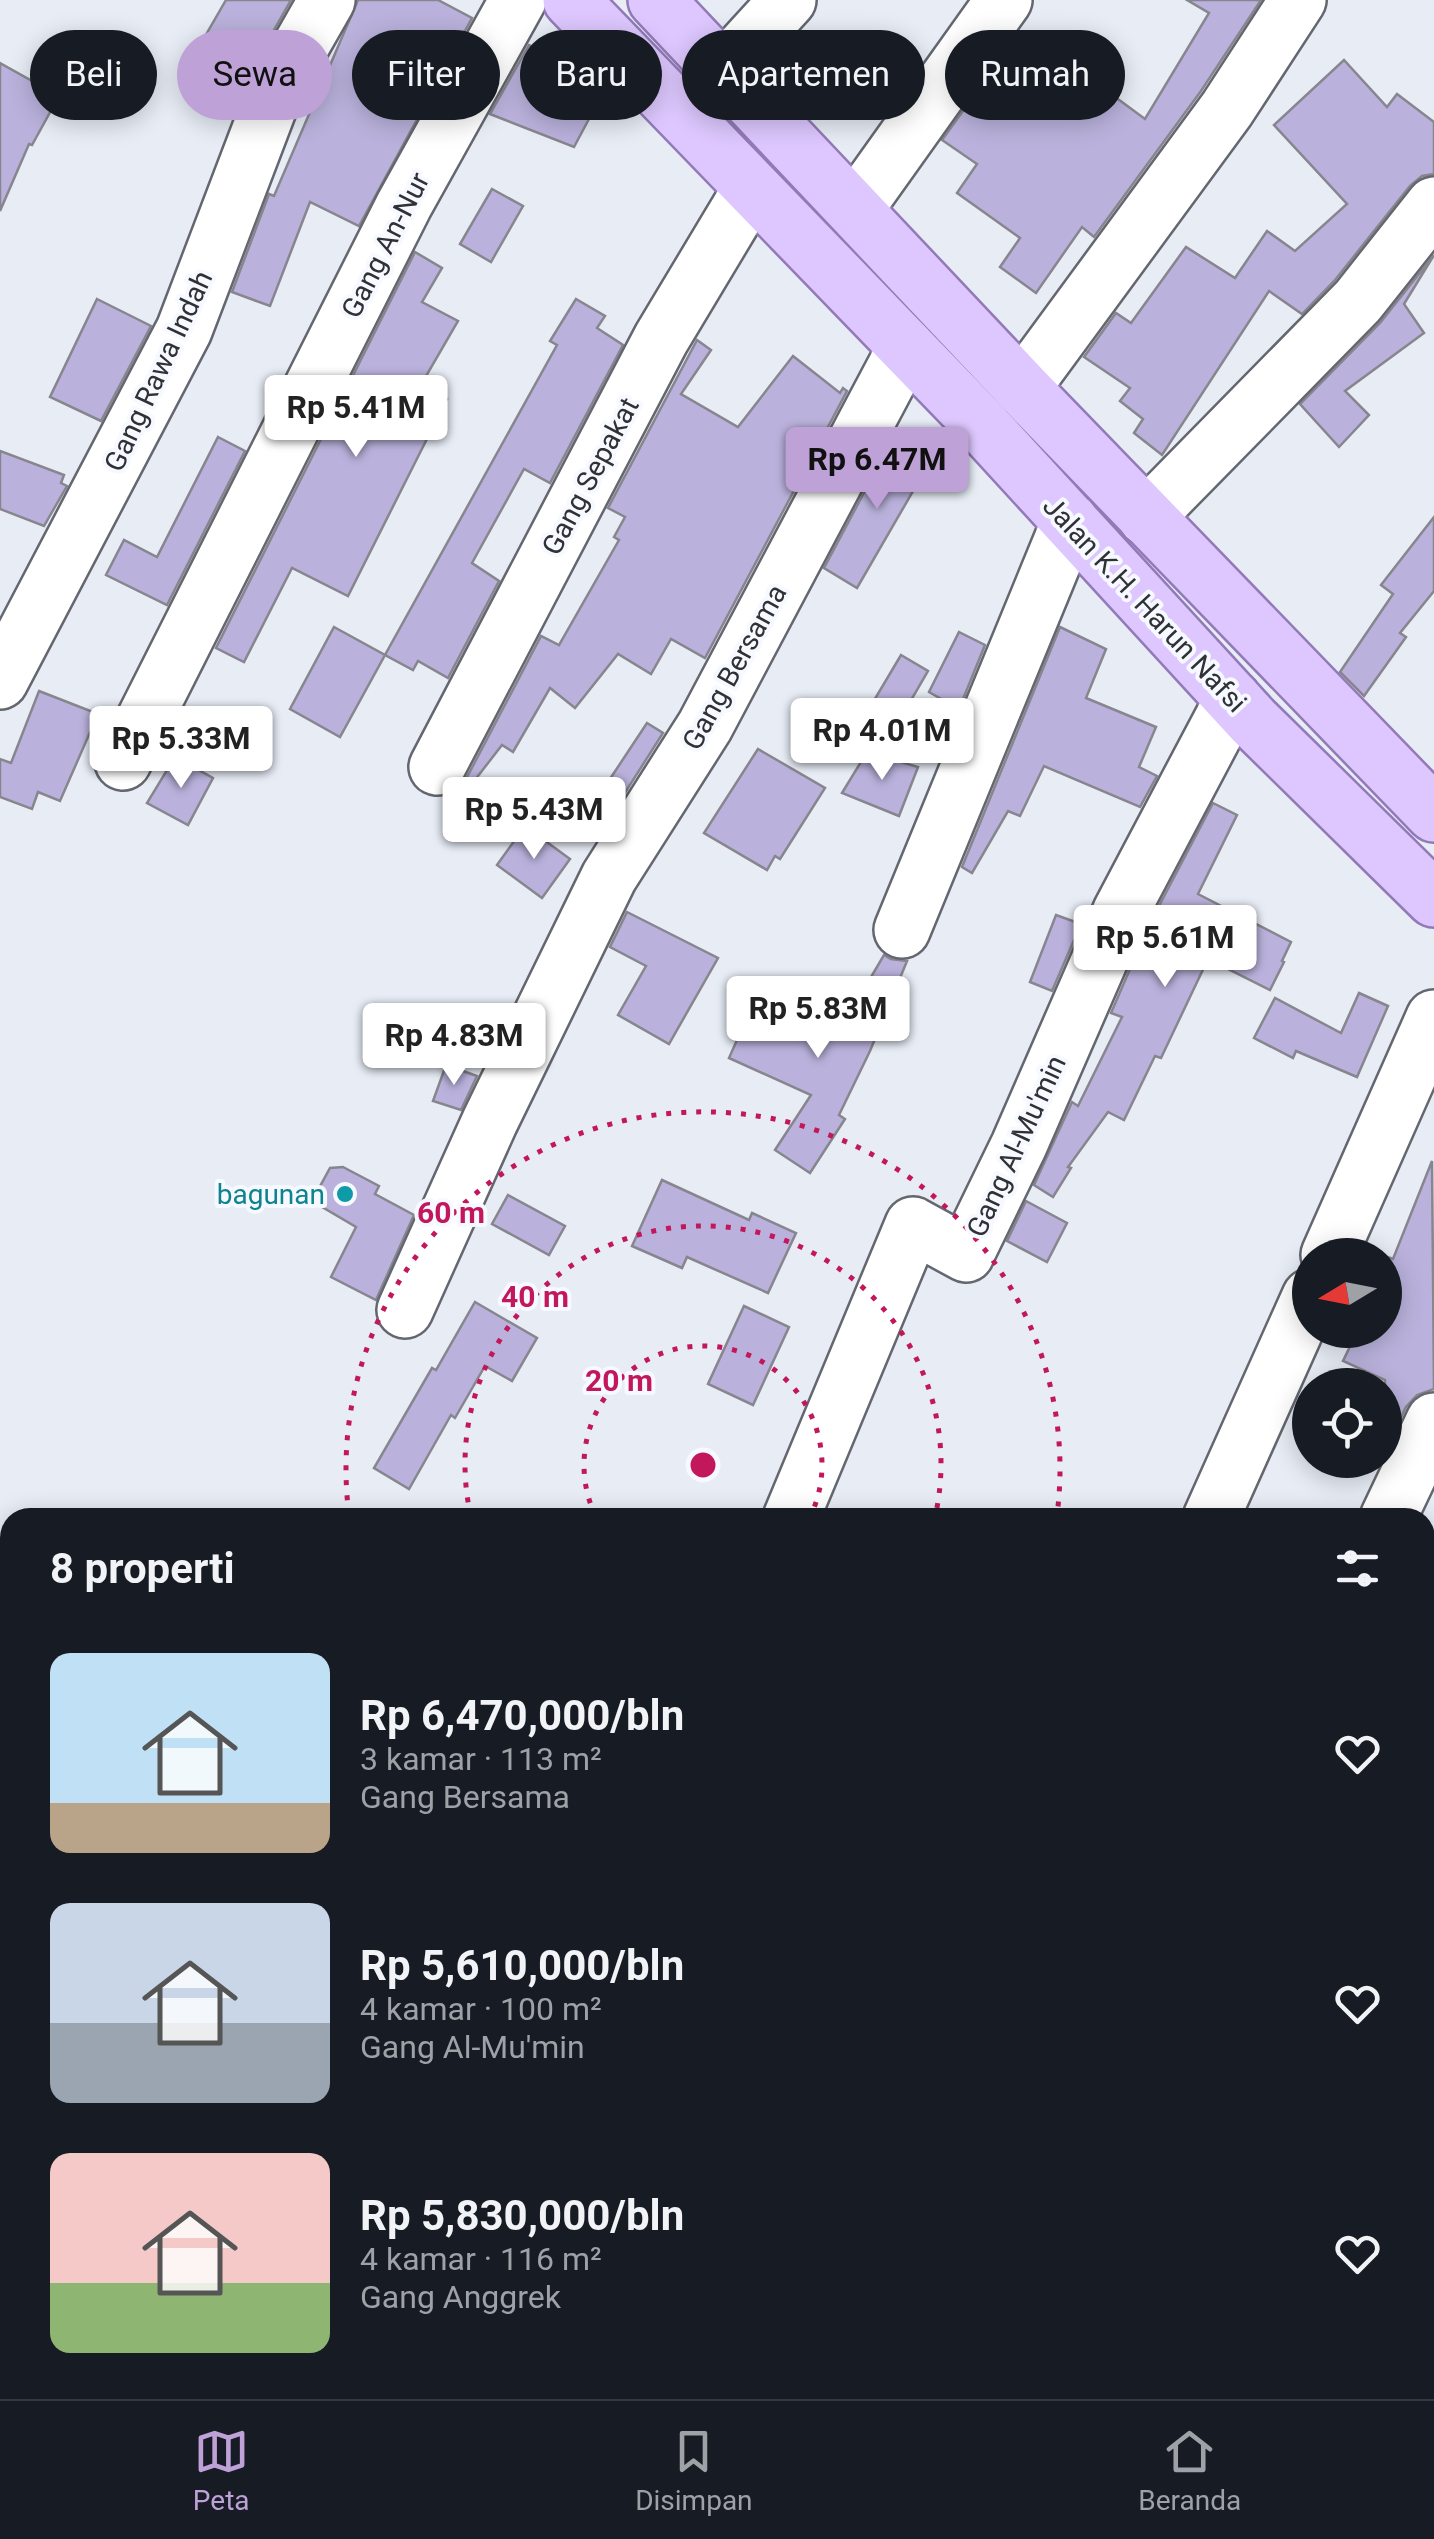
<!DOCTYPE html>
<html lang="id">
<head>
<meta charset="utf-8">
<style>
  body { margin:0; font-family:Roboto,sans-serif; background:#242831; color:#f1f3f6; height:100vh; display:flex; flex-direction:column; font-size:38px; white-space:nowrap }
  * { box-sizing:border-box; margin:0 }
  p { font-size:32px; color:#9ea1a6 }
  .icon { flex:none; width:55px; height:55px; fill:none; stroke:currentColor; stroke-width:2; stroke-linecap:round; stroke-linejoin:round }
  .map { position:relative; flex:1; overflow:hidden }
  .sheet { position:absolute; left:0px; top:1508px; width:1435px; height:892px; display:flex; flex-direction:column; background:#171b24; border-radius:30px 30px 0 0; box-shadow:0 5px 25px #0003 }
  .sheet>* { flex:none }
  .banner { position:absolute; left:30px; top:30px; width:1375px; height:90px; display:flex; gap:20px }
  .needle { width:65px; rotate:260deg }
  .buttons { position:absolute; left:1292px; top:1238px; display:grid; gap:20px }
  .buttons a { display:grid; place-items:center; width:110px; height:110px; border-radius:50%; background:#171b24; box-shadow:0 5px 25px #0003; font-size:50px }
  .price { position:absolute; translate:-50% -85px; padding:0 22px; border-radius:10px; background:#fff; color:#222; font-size:32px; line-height:65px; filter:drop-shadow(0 2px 5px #0008) }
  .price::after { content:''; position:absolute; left:50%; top:60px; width:30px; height:22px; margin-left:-15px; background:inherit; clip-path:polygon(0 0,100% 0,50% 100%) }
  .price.selected { background:#bea1d7; color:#111 }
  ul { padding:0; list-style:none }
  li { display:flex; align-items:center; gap:30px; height:250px; padding:0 50px }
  li span { display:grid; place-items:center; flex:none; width:280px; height:200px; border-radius:20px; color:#555 }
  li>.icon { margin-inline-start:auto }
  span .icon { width:120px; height:120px; fill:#fffc; stroke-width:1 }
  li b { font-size:42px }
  h2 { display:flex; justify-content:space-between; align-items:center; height:120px; padding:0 50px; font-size:42px }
  .pill { padding:0 35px; border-radius:45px; background:#171b24; box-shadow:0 5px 25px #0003; font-size:35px; line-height:90px }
  .pill.selected { background:#bea1d7; color:#111 }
  .tab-bar { display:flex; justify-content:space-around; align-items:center; height:140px; border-top:2px solid #363941; background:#171b24; font-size:28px; color:#9ea1a6 }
  .tab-bar a { display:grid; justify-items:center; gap:5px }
  .tab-bar .selected { color:#bea1d7 }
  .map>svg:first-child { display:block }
  .building { fill:#bab2dc; stroke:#87858e; stroke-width:2.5 }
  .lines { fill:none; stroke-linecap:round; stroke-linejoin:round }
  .minor-casing { stroke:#64676f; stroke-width:60 }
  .major-casing { stroke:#927ab8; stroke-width:60 }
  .minor { stroke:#fff; stroke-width:55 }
  .major { stroke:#ddc7fe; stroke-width:55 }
  .ring { fill:none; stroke:#c2185b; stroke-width:5; stroke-dasharray:5 10 }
  .culture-dot { fill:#0f9aa8; stroke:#f6f9ff; stroke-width:4 }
  .labels { text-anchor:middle; stroke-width:8; stroke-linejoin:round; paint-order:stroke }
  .street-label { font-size:28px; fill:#303135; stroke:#f6f9ff }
  .culture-label { font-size:28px; fill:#0d838f; stroke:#f6f9ff; text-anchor:end }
  .centre { fill:#c2185b; stroke:#f6f9ff; stroke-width:5 }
  .ring-label { font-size:30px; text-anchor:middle; font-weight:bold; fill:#c2185b; stroke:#f6f9ff; stroke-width:8; stroke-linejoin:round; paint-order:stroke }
</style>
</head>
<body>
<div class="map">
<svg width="1434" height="2399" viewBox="0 0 1434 2399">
  <rect width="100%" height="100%" fill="#e7ecf5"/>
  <g class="building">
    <path d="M226 0H291L248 76 227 63 224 68 196 52Z"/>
    <path d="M358 0H438L472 18 359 226 310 202 270 306 232 292 269 194 274 196Z"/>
    <path d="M1187 0H1261L1201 91 1094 237 1082 227 1036 293 1000 267 1020 238 957 193 977 164 942 140 994 68 1058 111 1084 74 1145 119 1209 13Z"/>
    <path d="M552 43 569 65 606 87 574 147 490 114 529 45 547 53Z"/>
    <path d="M1344 60 1387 107 1397 94 1434 122V174L1422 176 1410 186 1335 280 1302 314 1269 291 1162 455 1134 433 1143 419 1120 401 1130 388 1084 357 1116 313 1131 323 1186 247 1235 278 1267 231 1295 251 1347 204 1274 125Z"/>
    <path d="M0 63 59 96 32 145 29 144 0 211Z"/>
    <path d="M492 189 523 206 491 262 460 244Z"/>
    <path d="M415 252 442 268 422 302 458 321 422 383 447 399 348 596 292 568 244 662 216 648Z"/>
    <path d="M1434 255 1404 304 1424 333 1345 391 1369 415 1339 447 1300 404 1380 323Z"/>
    <path d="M97 299 151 326 101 421 50 397Z"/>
    <path d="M576 299 605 316 597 328 623 345 550 483 524 469 472 563 499 581 448 678 418 661 413 670 385 655 557 345 550 341Z"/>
    <path d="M697 340 711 350 681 394 738 427 793 356 840 393 843 388 847 391 705 658 671 639 651 674 618 654 575 708 550 688 513 752 502 745 471 785 465 781 541 636 559 645 619 540 614 537 625 517 608 508Z"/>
    <path d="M218 437 245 451 167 605 106 575 124 540 157 557Z"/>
    <path d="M893 438 931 460 857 588 824 568Z"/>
    <path d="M0 451 64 475 61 483 67 486 44 526 0 509Z"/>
    <path d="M1434 517V591L1400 633 1406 637 1364 696 1340 672 1393 594 1381 585Z"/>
    <path d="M334 627 385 655 340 737 290 709Z"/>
    <path d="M1060 627 1106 649 1086 698 1156 727 1139 767 1157 776 1140 807 1044 766 1020 816 1008 811 972 873 962 867Z"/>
    <path d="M959 632 985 645 959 709 929 692Z"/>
    <path d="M901 655 928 671 888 740 860 724Z"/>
    <path d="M39 691 98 714 60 801 38 792 32 809 0 797V759L11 763Z"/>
    <path d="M647 723 663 733 621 799 604 788Z"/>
    <path d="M758 749 825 788 780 859 775 856 767 870 704 833Z"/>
    <path d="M867 752 918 767 899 816 842 793Z"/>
    <path d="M175 757 213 778 188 825 147 803Z"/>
    <path d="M1213 803 1237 815 1198 894 1291 942 1282 961 1284 962 1270 990 1208 959 1161 1058 1155 1056 1124 1120 1108 1112 1068 1167 1071 1168 1053 1197 1034 1185 1072 1102 1078 1106 1122 1017 1111 1013 1149 925Z"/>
    <path d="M525 826 570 859 542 898 497 865Z"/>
    <path d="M627 912 718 958 669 1044 618 1015 646 966 610 947Z"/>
    <path d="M1056 915 1081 924 1052 991 1030 982Z"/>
    <path d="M884 955 891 959 907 961 870 1051 839 1115 845 1119 810 1173 775 1150 811 1095 729 1058 752 1006 828 1041 845 1002 854 1006Z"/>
    <path d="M1359 993 1388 1006 1357 1077 1296 1051 1293 1058 1254 1038 1275 998 1341 1033Z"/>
    <path d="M446 1065 477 1076 461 1110 433 1101Z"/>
    <path d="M1432 1161 1434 1389 1417 1395 1406 1407 1385 1451V1380L1343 1361 1358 1330H1385V1256L1393 1259Z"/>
    <path d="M343 1167 379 1186 375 1194 414 1215 376 1300 331 1277 356 1227 312 1201 330 1168Z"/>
    <path d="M662 1180 749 1220 752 1213 796 1233 768 1293 687 1257 682 1268 632 1246Z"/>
    <path d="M508 1195 565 1226 549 1255 492 1224Z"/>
    <path d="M1026 1201 1067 1223 1047 1262 1007 1241Z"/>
    <path d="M475 1302 537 1338 512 1381 485 1366 455 1418 451 1415 409 1489 374 1468 432 1368 436 1370Z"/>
    <path d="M744 1306 789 1327 753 1405 708 1384Z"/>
  </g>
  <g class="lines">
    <defs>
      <g id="minor">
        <path d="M723 71 788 0"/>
        <path d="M855 209 1004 0"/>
        <path d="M1022 388 1227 109 1298 0"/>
        <path d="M1146 517 1358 301 1434 205"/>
        <path d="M0 681 184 330 275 91 327 0"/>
        <path d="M123 762 404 205 518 0"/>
        <path d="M437 767 661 339 751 189"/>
        <path d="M902 930 1070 521"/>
        <path d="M1329 1255 1434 1018"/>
        <path d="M405 1310 490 1121 609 877 705 726 906 347"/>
        <path d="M791 1518 913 1225 966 1254 1019 1145 1121 911 1233 699"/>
        <path d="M1211 1518 1310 1297"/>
        <path d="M1388 1518 1434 1421"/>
        <path d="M1425 1921 1434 1902"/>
        <path d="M1425 2070 1434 2053"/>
        <path d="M1425 2244 1434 2230"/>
        <path d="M1330 2399 1335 2390"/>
      </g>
      <g id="major">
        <path d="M571 0 977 420 1253 721 1434 899"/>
        <path d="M656 0 1022 388 1434 814"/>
      </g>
    </defs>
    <use href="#minor" class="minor-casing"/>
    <use href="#major" class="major-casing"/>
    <use href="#minor" class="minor"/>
    <use href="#major" class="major"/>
  </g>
  <g class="ring">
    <path d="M596 1517A119 119 0 1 1 810 1517"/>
    <path d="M471 1517A238 238 0 1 1 935 1517"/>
    <path d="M349 1515A357 357 0 1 1 1057 1515"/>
  </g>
  <circle class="culture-dot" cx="345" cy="1194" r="10"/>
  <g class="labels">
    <g class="street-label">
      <text transform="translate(385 245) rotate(-63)" y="10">Gang An-Nur</text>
      <text transform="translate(158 371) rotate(-65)" y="10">Gang Rawa Indah</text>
      <text transform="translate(590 476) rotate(-62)" y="10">Gang Sepakat</text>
      <text transform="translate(1145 604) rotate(47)" y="10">Jalan K.H. Harun Nafsi</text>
      <text transform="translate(734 667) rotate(-61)" y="10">Gang Bersama</text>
      <text transform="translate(1016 1146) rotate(-65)" y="10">Gang Al-Mu'min</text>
    </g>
    <g class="culture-label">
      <text x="325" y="1204">bagunan</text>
    </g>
  </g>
  <circle cx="703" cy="1465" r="15" class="centre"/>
  <g class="ring-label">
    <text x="451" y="1223">60 m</text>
    <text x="535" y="1307">40 m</text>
    <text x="619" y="1391">20 m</text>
  </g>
</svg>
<div class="buttons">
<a><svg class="needle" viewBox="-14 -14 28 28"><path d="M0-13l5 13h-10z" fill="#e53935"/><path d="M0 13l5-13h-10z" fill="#9ea1a6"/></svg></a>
<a><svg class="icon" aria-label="locate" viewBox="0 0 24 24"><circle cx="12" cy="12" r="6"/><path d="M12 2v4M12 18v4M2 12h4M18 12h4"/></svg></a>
</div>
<b class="price" style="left:356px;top:460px">Rp 5.41M</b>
<b class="price selected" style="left:877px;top:512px">Rp 6.47M</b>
<b class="price" style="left:882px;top:783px">Rp 4.01M</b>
<b class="price" style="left:181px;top:791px">Rp 5.33M</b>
<b class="price" style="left:534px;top:862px">Rp 5.43M</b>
<b class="price" style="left:1165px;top:990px">Rp 5.61M</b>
<b class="price" style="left:818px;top:1061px">Rp 5.83M</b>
<b class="price" style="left:454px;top:1088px">Rp 4.83M</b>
<div class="banner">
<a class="pill">Beli</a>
<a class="pill selected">Sewa</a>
<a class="pill">Filter</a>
<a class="pill">Baru</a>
<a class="pill">Apartemen</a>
<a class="pill">Rumah</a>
</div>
<section class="sheet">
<h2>8 properti<svg class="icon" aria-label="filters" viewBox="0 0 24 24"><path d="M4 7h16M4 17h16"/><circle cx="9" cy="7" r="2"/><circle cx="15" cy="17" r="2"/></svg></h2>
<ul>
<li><span style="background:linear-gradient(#bfe0f5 75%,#b9a48a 0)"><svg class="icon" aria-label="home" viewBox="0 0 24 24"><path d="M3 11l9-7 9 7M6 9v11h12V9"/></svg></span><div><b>Rp 6,470,000/bln</b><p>3 kamar · 113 m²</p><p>Gang Bersama</p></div><svg class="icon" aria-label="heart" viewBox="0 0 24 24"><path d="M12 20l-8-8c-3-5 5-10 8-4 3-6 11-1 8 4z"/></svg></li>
<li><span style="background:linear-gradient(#c9d6e8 60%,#9aa5b1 0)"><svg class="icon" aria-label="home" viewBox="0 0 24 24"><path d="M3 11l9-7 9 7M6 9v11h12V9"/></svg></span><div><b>Rp 5,610,000/bln</b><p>4 kamar · 100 m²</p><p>Gang Al-Mu'min</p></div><svg class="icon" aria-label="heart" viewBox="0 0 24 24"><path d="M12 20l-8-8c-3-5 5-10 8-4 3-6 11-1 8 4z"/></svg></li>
<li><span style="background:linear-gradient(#f6c9c9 65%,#8fb573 0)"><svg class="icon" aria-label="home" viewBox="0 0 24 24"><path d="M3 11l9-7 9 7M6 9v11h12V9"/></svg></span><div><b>Rp 5,830,000/bln</b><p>4 kamar · 116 m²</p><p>Gang Anggrek</p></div><svg class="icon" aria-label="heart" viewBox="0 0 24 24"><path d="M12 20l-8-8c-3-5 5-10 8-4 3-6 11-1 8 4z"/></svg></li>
</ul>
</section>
</div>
<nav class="tab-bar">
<a class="selected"><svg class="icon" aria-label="map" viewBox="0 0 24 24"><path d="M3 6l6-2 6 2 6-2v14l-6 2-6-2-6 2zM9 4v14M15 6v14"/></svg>Peta</a>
<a><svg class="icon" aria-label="saved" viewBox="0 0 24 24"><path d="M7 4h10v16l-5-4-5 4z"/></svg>Disimpan</a>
<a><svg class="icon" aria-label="home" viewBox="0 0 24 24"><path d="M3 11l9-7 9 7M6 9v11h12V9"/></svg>Beranda</a>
</nav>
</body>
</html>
